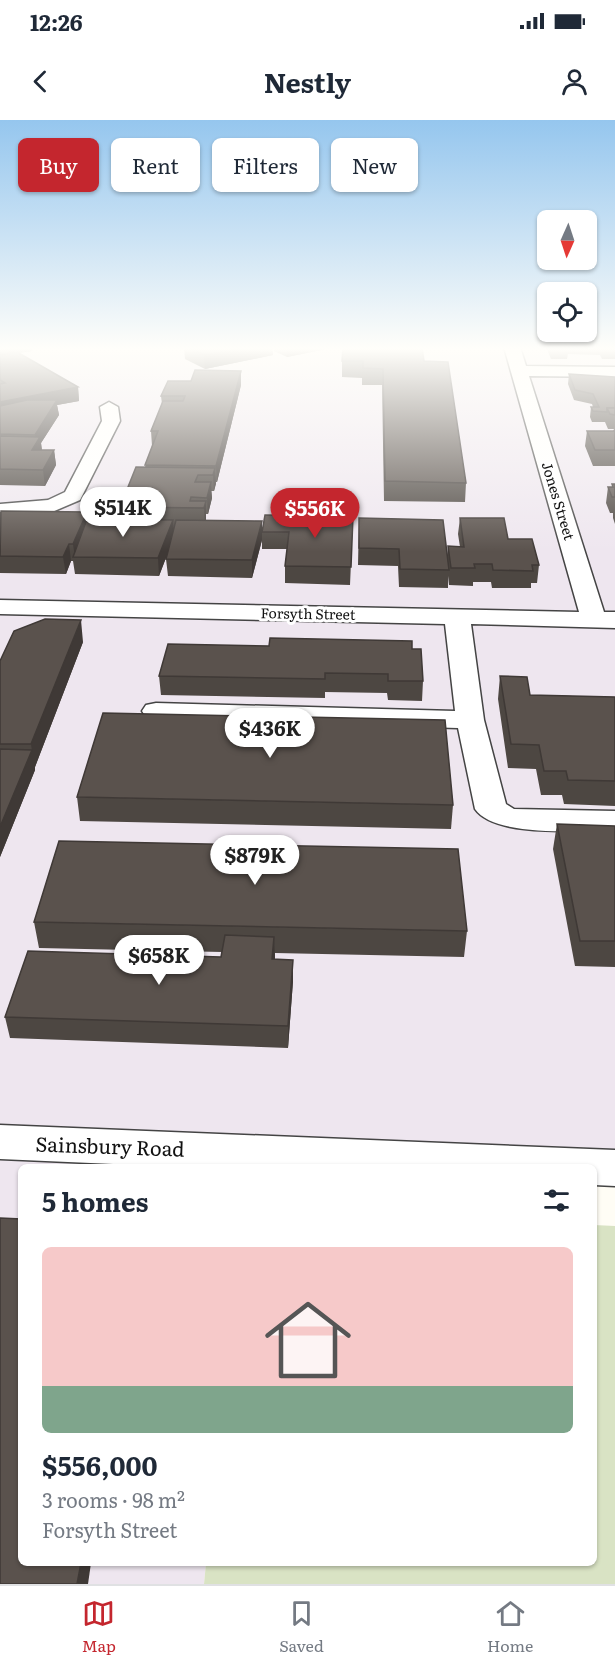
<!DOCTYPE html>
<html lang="en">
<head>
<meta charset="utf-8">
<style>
  body { margin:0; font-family:Literata,serif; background:#f6f6f7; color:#1f2937; height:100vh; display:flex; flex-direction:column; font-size:22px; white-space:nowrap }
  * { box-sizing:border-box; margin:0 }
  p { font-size:20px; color:#747a83 }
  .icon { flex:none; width:33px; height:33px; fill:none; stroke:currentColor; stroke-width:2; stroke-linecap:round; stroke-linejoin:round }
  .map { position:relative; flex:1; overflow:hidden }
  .drawer { position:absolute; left:18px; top:1044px; width:579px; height:402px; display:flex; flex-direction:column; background:#fff; border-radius:9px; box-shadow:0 2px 4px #0004 }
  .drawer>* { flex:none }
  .top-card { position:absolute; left:18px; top:18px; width:579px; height:54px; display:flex; gap:12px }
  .needle { width:39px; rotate:183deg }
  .fabs { position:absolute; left:537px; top:90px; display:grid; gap:12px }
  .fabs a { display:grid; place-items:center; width:60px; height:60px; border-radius:9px; background:#fff; box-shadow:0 2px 4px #0004; font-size:30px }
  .price { position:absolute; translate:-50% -51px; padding:0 14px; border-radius:21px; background:#fff; color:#222; font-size:20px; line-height:39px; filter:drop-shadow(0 2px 3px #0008) }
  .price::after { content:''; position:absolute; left:50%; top:36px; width:18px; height:14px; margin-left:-9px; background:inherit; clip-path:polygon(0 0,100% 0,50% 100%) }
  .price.active { background:#c4262e; color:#fff }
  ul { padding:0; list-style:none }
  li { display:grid; align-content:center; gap:12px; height:318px; padding:0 24px }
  li span { display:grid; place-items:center; height:186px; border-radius:9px; color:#555 }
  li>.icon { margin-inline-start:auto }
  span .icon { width:108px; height:108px; fill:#fffc; stroke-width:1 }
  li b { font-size:26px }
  h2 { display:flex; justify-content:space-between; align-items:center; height:72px; padding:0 24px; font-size:26px }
  .pill { padding:0 21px; border-radius:9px; background:#fff; box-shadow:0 2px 4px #0004; font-size:21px; line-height:54px }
  .pill.active { background:#c4262e; color:#fff }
  .status { display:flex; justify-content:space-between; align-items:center; height:42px; padding:0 30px; background:#fff; direction:ltr }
  .status svg { height:16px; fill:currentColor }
  header { display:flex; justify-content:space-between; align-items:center; height:78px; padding:0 24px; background:#fff; font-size:27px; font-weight:700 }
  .dock { display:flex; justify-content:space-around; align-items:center; height:84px; border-top:2px solid #e0e1e3; background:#fff; font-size:16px; color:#747a83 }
  .dock a { display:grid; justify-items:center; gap:3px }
  .dock .active { color:#c4262e }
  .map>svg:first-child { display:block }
  .industrial { fill:#eee6ef }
  .cemetery { fill:#d9e3c4 }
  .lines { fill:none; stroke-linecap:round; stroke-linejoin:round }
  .minor-casing { stroke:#444; stroke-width:3 }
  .minor { fill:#fff; fill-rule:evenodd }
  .wall { fill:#4d4742 }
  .shaded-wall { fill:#3f3936 }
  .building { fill:#5a524d; stroke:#3f3936; stroke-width:1.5 }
  .labels { text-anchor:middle; stroke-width:6; stroke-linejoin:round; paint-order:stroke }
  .far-street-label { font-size:14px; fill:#111; stroke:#fff }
  .near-street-label { font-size:20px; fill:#111; stroke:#fff }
</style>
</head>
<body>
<div class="status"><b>12:26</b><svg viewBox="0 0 49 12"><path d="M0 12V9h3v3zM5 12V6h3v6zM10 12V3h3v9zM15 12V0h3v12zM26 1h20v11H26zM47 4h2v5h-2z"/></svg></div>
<header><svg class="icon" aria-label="back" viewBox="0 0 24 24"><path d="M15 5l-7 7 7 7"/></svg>Nestly<svg class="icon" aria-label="person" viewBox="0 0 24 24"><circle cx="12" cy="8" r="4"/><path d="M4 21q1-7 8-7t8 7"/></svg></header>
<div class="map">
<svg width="615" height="1464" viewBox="0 0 615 1464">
  <rect width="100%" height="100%" fill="#fffdf5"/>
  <path class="industrial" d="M0 227H615V1029L230 1014 235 1047H21V1443H206L204 1464H0Z"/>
  <path class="cemetery" d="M594 1105 615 1106V1464H204L206 1443H594Z"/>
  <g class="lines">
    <defs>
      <g id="minor">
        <path d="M504 227H520L526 246 615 247V257L529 256 604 492H615V508L471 504 484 600 506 684 514 689 615 691V711C581 710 495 718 475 689L458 608 156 599 146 597 142 591 146 585 156 583 455 591 445 504 0 494V480L579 492Z"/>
        <path d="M109 282 118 287 120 301 80 380 52 392 0 396V384L48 380 65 372 102 301 100 287Z"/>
        <path d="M0 1005 615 1030V1066L594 1065V1047H181L0 1039Z"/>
      </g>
    </defs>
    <use href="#minor" class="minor-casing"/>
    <use href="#minor" class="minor"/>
  </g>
  <g class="wall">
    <path d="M0 227 32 231 18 233 78 267 79 281 57 285 59 295 41 323 42 330H54L56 345 45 366 0 365Z"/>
    <path d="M184 227H272L273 235 205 249 185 239Z"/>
    <path d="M274 227H331V228L287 237 274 231Z"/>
    <path d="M546 227H615V239H602L600 235 568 234 567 239H551Z"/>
    <path d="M342 241H424L466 363 465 382 384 381 382 265H362V258L342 257Z"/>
    <path d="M241 251V265L217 362H216L214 371H211L212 378 208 394H206V400L262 401V410L353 396 350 465 285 463V446L287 429H262V420L252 458 168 456 166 439 167 435 159 456 75 454 73 441H71L66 454 0 453V392H87L88 399H121L120 387 145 347 152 326 151 311 162 284 161 276 191 261Z"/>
    <path d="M569 254 615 257V346H593L585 326 587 311H613L614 309H608L605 302H592L590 297 591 287H593L592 284 574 280 568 264Z"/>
    <path d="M612 364H615V404L613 398V393H610L606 383 608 367H612Z"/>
    <path d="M359 398 447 437 448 426 460 427 458 414 460 398 508 419 539 445 537 463H531V468H492L491 462H473V466L449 465 448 456V468L399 467 398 446 358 445Z"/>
    <path d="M83 522 35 647V650L0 737V541Z"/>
    <path d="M412 529 423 561 422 581 388 580 387 573 325 572V578L161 575 159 556Z"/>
    <path d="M500 556 530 575 615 577V686L564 684 562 675H541L536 649 508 648 498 579Z"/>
    <path d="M77 677 453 685 451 709 80 701Z"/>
    <path d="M557 704 615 706V847L575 846 553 729Z"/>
    <path d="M34 802 467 811 464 837 275 833V839L293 861 288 928 10 918 5 897 221 837 222 832 39 828Z"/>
  </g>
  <g class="shaded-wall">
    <path d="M0 227H31L32 231 0 235Z"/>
    <path d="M247 227H272L273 235 205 249 204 235Z"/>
    <path d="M287 227H331V228L287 237Z"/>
    <path d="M241 251V265L217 362 216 346Z"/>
    <path d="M78 267 79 281 57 285 59 295 41 323 42 332 32 330 37 323 35 315 0 296V282Z"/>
    <path d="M54 330 56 345 45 366 43 350Z"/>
    <path d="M215 348 216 364 214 371 213 355Z"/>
    <path d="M211 362 212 378 208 394 207 378Z"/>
    <path d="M206 381V398L205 404 204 388Z"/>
    <path d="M87 392 89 409 75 437 73 424Z"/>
    <path d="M173 400 174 417 159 456 158 438Z"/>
    <path d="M262 401V420L252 458V440Z"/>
    <path d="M69 424 71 441 66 454 63 437Z"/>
    <path d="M81 500 83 522 35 647V650L0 737V707L32 631 31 624Z"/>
    <path d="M274 817 275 838 272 860V839Z"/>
    <path d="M293 840V861L288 928V906Z"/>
    <path d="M81 1443H91L88 1464H77Z"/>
  </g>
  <g class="building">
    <path d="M0 227H3L13 233 0 235Z"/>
    <path d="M187 227H247L204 235Z"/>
    <path d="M343 227H422L424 241 448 242 466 363 385 361 383 249 363 248V241H342Z"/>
    <path d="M17 232 78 267 0 282V264L5 263 0 260V235Z"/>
    <path d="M195 250 241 251 216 346 145 345 158 311H151L163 281H183L185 276H161L168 261H191Z"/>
    <path d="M569 254 615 257V288H607V292L593 291 591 287H599L593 274 575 270Z"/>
    <path d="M27 280H57L35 315 0 314V286Z"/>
    <path d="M607 288H615V295L610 294Z"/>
    <path d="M587 311H615V330H595Z"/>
    <path d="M0 316 40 317 32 330H54L43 350 0 349Z"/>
    <path d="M136 347 215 348 213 355H198L195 362H211L207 378 191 377 190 381H206L204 388 120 387Z"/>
    <path d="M612 364H615V377H612L608 367H613Z"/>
    <path d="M1 391 87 392 73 424H69L63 437 0 436Z"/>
    <path d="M265 395 353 396 351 447 285 446 289 412H262Z"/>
    <path d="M359 398 443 400 449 450 400 449 399 429 359 428Z"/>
    <path d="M460 398H504L508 419H532L539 445H532L533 451 493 450 492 444H474L475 448H451L448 426 464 427Z"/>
    <path d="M87 399 173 400 158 438 73 437Z"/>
    <path d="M176 400 262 401 252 440 166 439Z"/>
    <path d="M45 499 81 500 31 624H0V541L14 511Z"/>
    <path d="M270 518 412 521V529H421L423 561H388V554L325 553V559L159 556 168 524 269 526Z"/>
    <path d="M500 556 527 557 530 575 615 577V661L568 660 566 651H544L539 625 511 624Z"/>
    <path d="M103 593 445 600 453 685 77 677Z"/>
    <path d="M0 629 32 630 0 707Z"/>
    <path d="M557 704 615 706V821H580Z"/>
    <path d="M59 721 458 729 467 811 34 802Z"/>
    <path d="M225 815 274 817 272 839 293 840 288 906 5 897 28 831 221 837Z"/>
    <path d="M0 1098 21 1099V1443H81L77 1464H0Z"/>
  </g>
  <linearGradient id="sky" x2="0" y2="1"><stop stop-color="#95c6ee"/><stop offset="0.53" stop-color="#fffefa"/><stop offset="1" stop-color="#fffefa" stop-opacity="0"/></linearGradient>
  <rect width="615" height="432" fill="url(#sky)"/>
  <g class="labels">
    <g class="far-street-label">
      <text transform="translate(558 381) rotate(73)" y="5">Jones Street</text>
      <text transform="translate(308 494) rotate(1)" y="5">Forsyth Street</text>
    </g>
    <g class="near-street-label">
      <text transform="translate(110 1027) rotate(2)" y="7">Sainsbury Road</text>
    </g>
  </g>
</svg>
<div class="fabs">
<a><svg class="needle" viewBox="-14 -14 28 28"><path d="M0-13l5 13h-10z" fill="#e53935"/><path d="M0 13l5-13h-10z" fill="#747a83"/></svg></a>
<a><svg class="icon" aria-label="locate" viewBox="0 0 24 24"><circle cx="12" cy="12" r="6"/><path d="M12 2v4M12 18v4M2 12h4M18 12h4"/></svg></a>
</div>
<b class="price" style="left:123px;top:418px">$514K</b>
<b class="price active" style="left:315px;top:419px">$556K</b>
<b class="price" style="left:270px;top:639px">$436K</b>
<b class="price" style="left:255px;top:766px">$879K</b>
<b class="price" style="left:159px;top:866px">$658K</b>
<div class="top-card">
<a class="pill active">Buy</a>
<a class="pill">Rent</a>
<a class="pill">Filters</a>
<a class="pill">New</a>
</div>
<section class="drawer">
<h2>5 homes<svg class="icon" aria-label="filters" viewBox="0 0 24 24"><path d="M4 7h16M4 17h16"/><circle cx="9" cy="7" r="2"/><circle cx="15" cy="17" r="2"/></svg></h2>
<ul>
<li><span style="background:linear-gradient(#f6c9c9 75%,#7fa58c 0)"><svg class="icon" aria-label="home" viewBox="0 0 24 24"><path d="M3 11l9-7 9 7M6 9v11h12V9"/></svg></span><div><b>$556,000</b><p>3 rooms · 98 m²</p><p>Forsyth Street</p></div></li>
</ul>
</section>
</div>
<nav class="dock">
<a class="active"><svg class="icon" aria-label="map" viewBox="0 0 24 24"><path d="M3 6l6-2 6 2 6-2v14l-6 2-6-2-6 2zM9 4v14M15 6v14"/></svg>Map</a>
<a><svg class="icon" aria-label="saved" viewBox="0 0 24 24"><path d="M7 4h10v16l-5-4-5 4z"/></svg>Saved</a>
<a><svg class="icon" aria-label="home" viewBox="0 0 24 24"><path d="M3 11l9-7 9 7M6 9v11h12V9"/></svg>Home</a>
</nav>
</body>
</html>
